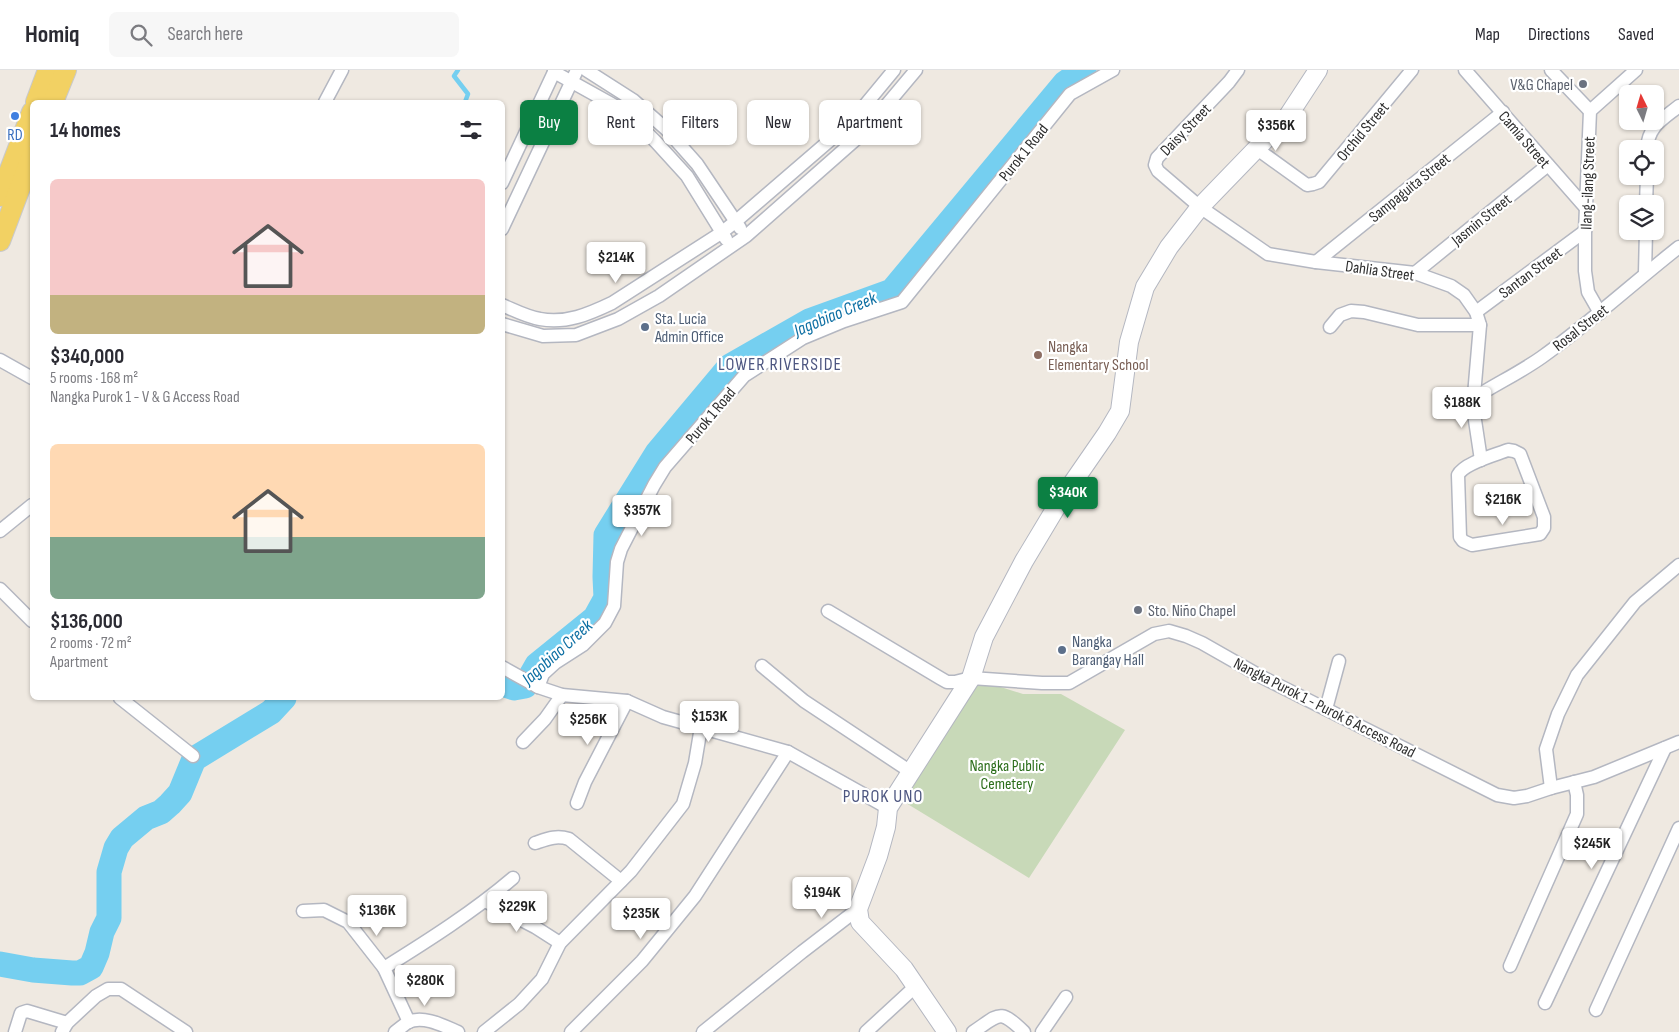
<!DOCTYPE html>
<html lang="en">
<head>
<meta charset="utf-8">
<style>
  body { margin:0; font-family:"Sofia Sans Condensed",sans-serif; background:#f7f7f7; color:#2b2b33; height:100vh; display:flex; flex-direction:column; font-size:19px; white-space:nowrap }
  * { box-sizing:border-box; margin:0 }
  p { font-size:16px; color:#7c7c81 }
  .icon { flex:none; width:28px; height:28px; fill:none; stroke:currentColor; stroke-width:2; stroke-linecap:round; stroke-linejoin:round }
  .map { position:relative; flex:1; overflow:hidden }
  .sheet { position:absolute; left:30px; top:30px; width:475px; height:600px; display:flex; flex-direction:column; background:#fff; border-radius:8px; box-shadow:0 1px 4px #0004 }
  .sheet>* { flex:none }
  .banner { position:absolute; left:520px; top:30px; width:475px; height:45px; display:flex; gap:10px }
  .needle { width:32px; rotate:355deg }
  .controls { position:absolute; left:1619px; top:15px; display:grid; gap:10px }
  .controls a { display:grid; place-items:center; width:45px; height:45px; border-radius:8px; background:#fff; box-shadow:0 1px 4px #0004; font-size:25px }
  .price { position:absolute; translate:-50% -42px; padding:0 11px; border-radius:5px; background:#fff; color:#222; font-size:16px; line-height:32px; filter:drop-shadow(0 1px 2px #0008) }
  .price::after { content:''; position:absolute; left:50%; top:30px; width:15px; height:11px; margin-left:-8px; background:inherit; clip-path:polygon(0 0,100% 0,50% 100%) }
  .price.on { background:#0b8043; color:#fff }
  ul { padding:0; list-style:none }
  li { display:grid; align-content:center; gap:10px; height:265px; padding:0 20px }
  li span { display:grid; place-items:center; height:155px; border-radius:8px; color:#555 }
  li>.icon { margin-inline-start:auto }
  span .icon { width:90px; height:90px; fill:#fffc; stroke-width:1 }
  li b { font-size:21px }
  h2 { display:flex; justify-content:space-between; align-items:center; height:60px; padding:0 20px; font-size:21px }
  .chip { padding:0 18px; border-radius:8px; background:#fff; box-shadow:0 1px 4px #0004; font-size:18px; line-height:45px }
  .chip.on { background:#0b8043; color:#fff }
  header { display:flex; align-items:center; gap:30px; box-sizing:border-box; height:70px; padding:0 25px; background:#fff; border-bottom:1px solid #e1e1e2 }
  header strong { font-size:24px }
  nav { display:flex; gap:28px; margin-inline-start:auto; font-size:18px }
  .search { width:350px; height:45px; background:#f7f7f7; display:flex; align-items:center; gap:12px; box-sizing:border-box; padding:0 18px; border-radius:8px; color:#7c7c81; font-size:19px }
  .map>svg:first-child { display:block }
  .cemetery { fill:#c8d9b8 }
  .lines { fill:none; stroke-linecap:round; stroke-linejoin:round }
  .stream { stroke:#75cff0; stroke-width:4.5 }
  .river { stroke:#75cff0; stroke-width:25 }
  .street-casing { stroke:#b4b7c1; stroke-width:15 }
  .secondary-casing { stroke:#b4b7c1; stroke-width:20 }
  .primary-casing { stroke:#c9c9c9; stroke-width:22 }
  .street { stroke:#fff; stroke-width:12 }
  .secondary { stroke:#fff; stroke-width:18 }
  .primary { stroke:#f2d163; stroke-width:20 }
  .worship-dot { fill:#6b7280; stroke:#fff; stroke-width:2 }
  .shop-dot { fill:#3f7fe0; stroke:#fff; stroke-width:2 }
  .service-dot { fill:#5c6f8a; stroke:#fff; stroke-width:2 }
  .education-dot { fill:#8d6e63; stroke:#fff; stroke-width:2 }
  .labels { text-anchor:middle; stroke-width:4.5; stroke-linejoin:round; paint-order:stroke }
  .worship-label { font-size:16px; fill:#5b616d; stroke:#fff; text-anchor:end }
  .street-label { font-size:16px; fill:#2e2e2e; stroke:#fff }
  .shop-label { font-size:16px; fill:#366cbe; stroke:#fff }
  .service-label { font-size:16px; fill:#4e5e75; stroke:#fff; text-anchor:start }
  .education-label { font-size:16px; fill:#785e54; stroke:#fff; text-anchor:start }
  .park-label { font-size:16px; fill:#2c6e1b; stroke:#fff }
  .water-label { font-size:18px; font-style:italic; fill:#0d6fa3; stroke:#fff }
  .neighbourhood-label { font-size:18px; letter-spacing:1px; fill:#4d5680; stroke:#fff }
</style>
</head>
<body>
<header>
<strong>Homiq</strong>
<div class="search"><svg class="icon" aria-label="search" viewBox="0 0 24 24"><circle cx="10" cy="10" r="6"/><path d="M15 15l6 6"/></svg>Search here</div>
<nav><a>Map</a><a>Directions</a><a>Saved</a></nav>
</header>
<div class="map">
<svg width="1679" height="962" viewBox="0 0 1679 962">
  <rect width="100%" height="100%" fill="#efe9e1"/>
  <path class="cemetery" d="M988 613 1023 624H1061L1125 660 1029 808 901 730 974 616Z"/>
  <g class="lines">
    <path class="stream" d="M458 0 454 6 468 24 465 32"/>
    <g class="river">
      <path d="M502 614 514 618 525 616 537 595 595 548 606 528 605 507 606 465 657 383 730 296 809 251 892 221 1065 13 1084 0"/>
      <path d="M0 894 33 900 72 903H80L91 897 97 883 102 862 109 848V802L116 778 122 768 146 748 161 742 170 734 180 723 194 689 271 642 284 628"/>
    </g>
    <defs>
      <g id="street">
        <path d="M586 0 633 30 666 59 697 94 740 158"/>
        <path d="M1238 0 1229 12 1157 88 1155 95 1158 101 1200 137 1268 184 1316 192 1415 203 1451 216 1464 225 1476 242 1480 255 1473 337 1481 390"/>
        <path d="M1465 0 1586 138"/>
        <path d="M1551 0 1590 41"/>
        <path d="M554 2 626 42 656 72 687 106 726 169"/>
        <path d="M325 32 342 0"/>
        <path d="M1257 79 1307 115 1313 114 1319 112 1412 0"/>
        <path d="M1647 79C1648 56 1663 49 1679 36"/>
        <path d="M502 113 555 0"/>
        <path d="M1646 134 1647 106"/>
        <path d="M502 159 577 0"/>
        <path d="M1316 192 1503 42"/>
        <path d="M1415 203 1548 95"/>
        <path d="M1645 203 1646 161"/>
        <path d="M502 235C514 240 527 247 540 249 566 254 589 244 612 233L721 163 735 152 851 52 894 0"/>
        <path d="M1476 242 1585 161"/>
        <path d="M1600 243 1588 222 1585 201V161L1590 41 1636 0"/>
        <path d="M502 254 543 266 576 265 618 249 659 226 746 166 863 63 916 0"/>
        <path d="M1330 257 1340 245 1351 241 1364 242 1418 255H1480"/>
        <path d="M0 290 32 308"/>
        <path d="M1474 328C1496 314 1521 302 1542 287 1590 253 1633 213 1679 177"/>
        <path d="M1508 380 1514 381 1520 384 1544 447V458L1540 464 1472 475 1463 471 1460 467 1458 405C1464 393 1495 385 1508 380Z"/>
        <path d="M0 461 32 435"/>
        <path d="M0 519 32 551"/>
        <path d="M828 541 940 608 947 612H955L971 608 1042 613H1069L1154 564 1169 561 1186 566 1202 573 1260 606 1497 725 1514 728 1527 726 1551 718 1594 707 1679 672"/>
        <path d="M762 596 804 631 911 702"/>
        <path d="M502 597 538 617 562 625 627 631 663 647 788 682 888 738"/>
        <path d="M538 617 543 604 555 593 583 575 605 553 614 536 617 492 621 479 654 415 665 397 744 306 803 268 844 251 902 232 1070 24 1113 0"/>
        <path d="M120 628 193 686"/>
        <path d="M1326 639 1339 591"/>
        <path d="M523 672 545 649 562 625"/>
        <path d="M1551 718 1546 679 1558 644 1577 605 1635 532 1679 495"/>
        <path d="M577 733 585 712 627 631"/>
        <path d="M535 773C547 769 556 765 569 769L621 811"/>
        <path d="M485 831 535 857 560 873"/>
        <path d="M303 841 324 840 348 852 384 898 409 952"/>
        <path d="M1510 896 1577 744V725L1574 712"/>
        <path d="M384 898C429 870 473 842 513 808"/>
        <path d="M1545 933 1665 678"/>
        <path d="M1596 940 1679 758"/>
        <path d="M15 962 21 943 27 941 67 953"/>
        <path d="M62 962 67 953 96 926 108 919H121L186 962"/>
        <path d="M395 962C399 959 404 955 408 952 424 945 444 956 458 962"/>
        <path d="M484 962 519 934 542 909 560 873 631 801 683 734 695 693 701 657"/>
        <path d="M571 962 642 891 695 826 788 682"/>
        <path d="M703 962 802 882 858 839"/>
        <path d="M866 962 916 916"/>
        <path d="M973 962C1000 944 999 938 1024 962"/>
        <path d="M1042 962 1066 927"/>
      </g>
      <path id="secondary" d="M947 962 904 899 860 852 858 839 878 786 886 757 888 738 971 608 984 567 1024 491 1060 431 1107 363 1120 341 1129 272 1145 217 1169 177 1200 137 1288 46 1318 0"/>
      <g id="primary">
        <path d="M36 32 48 0"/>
        <path d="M53 32 66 0"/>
        <path d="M0 126 32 42"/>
        <path d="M0 171 32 86"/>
      </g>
    </defs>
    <use href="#street" class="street-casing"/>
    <use href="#secondary" class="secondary-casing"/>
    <use href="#primary" class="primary-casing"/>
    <use href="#street" class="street"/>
    <use href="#secondary" class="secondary"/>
    <use href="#primary" class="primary"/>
  </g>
  <g class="worship-dot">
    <circle cx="1583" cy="14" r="5"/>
    <circle cx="1138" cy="540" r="5"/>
  </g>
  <circle class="shop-dot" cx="15" cy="46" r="5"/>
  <g class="service-dot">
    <circle cx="645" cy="257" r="5"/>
    <circle cx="1062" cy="580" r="5"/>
  </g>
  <circle class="education-dot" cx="1038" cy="285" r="5"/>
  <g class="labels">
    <g class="worship-label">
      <text x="1573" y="20">V&amp;G Chapel</text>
      <text x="1148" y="546" text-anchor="start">Sto. Niño Chapel</text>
    </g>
    <g class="street-label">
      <text transform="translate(1185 59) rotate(-46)" y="6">Daisy Street</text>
      <text transform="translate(1362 61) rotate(-50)" y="6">Orchid Street</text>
      <text transform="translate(1525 69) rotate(49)" y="6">Camia Street</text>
      <text transform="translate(1023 82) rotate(-51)" y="6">Purok 1 Road</text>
      <text transform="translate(1587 113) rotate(-88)" y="6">Ilang-ilang Street</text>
      <text transform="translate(1409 117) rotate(-39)" y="6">Sampaguita Street</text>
      <text transform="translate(1481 149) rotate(-39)" y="6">Jasmin Street</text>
      <text transform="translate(1380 200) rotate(8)" y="6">Dahlia Street</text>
      <text transform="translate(1530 202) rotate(-37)" y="6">Santan Street</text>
      <text transform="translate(1580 257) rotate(-38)" y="6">Rosal Street</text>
      <text transform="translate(710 345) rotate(-50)" y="6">Purok 1 Road</text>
      <text transform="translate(1325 637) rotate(27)" y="6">Nangka Purok 1 - Purok 6 Access Road</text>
    </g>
    <g class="shop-label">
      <text x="15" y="70">RD</text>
    </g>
    <g class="service-label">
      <text x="655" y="254">Sta. Lucia<tspan x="655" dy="18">Admin Office</tspan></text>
      <text x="1072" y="577">Nangka<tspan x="1072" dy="18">Barangay Hall</tspan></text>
    </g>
    <g class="education-label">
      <text x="1048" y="282">Nangka<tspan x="1048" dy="18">Elementary School</tspan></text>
    </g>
    <g class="park-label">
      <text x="1007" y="701">Nangka Public<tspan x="1007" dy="18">Cemetery</tspan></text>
    </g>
    <g class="water-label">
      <text transform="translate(835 244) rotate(-23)" y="6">Jagobiao Creek</text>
      <text transform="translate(557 582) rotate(-42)" y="6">Jagobiao Creek</text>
    </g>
    <g class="neighbourhood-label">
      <text x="780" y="300">LOWER RIVERSIDE</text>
      <text x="883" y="732">PUROK UNO</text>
    </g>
  </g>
</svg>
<div class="controls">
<a><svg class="needle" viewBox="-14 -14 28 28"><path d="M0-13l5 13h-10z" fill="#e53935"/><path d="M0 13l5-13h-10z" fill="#7c7c81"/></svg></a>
<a><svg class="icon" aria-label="locate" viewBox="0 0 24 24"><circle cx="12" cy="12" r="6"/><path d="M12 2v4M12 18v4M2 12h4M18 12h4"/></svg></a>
<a><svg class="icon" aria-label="layers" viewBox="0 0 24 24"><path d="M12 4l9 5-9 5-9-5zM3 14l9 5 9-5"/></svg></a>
</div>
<b class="price" style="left:1276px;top:82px">$356K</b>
<b class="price" style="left:616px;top:214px">$214K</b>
<b class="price" style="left:1462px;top:359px">$188K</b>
<b class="price on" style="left:1068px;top:449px">$340K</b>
<b class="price" style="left:1503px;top:456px">$216K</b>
<b class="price" style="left:642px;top:467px">$357K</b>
<b class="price" style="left:709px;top:673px">$153K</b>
<b class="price" style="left:588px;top:676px">$256K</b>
<b class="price" style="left:1592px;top:800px">$245K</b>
<b class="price" style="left:822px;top:849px">$194K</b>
<b class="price" style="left:517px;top:863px">$229K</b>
<b class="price" style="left:377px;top:867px">$136K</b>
<b class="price" style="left:641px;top:870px">$235K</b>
<b class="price" style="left:425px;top:937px">$280K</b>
<div class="banner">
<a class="chip on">Buy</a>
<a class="chip">Rent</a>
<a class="chip">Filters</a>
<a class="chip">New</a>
<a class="chip">Apartment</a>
</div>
<section class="sheet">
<h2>14 homes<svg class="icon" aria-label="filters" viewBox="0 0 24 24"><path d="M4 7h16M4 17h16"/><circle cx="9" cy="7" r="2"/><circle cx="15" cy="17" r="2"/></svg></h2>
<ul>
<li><span style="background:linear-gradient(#f6c9c9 75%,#c2b280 0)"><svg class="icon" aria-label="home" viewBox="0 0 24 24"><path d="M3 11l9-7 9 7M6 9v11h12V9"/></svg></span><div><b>$340,000</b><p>5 rooms · 168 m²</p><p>Nangka Purok 1 - V &amp; G Access Road</p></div></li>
<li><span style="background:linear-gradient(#ffd9b3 60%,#7fa58c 0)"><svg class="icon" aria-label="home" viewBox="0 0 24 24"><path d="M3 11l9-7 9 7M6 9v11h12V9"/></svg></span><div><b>$136,000</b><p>2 rooms · 72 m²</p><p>Apartment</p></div></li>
</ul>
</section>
</div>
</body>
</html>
